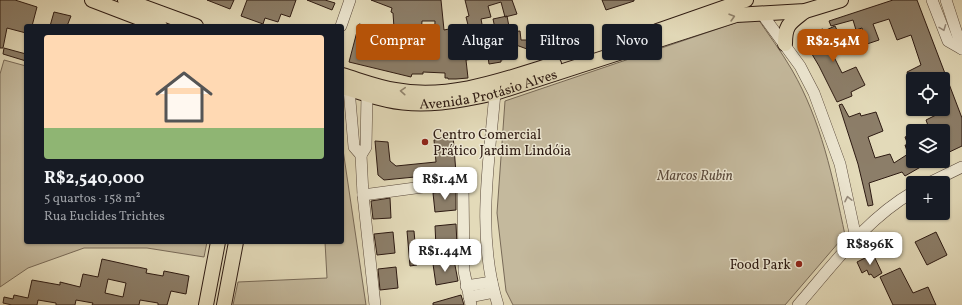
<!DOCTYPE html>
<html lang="pt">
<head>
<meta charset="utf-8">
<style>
  body { margin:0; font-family:Vollkorn,serif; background:#20242c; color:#f1f3f6; height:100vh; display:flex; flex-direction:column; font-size:15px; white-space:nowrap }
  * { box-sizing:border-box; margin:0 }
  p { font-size:13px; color:#9ea1a6 }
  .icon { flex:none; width:22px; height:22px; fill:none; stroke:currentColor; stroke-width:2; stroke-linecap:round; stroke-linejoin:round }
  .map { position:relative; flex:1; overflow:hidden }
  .side { position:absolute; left:24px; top:24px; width:320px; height:220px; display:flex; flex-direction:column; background:#171b24; border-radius:4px; box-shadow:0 1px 3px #0004 }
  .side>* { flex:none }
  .banner { position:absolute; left:356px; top:24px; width:380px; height:36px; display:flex; gap:8px }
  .controls { position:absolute; left:906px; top:72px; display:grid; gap:8px }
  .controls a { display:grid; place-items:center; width:44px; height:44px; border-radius:4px; background:#171b24; box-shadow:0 1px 3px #0004; font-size:20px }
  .price { position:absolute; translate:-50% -34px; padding:0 9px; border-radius:8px; background:#fff; color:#222; font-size:13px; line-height:26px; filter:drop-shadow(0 1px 2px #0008) }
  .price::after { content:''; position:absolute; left:50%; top:24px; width:12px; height:9px; margin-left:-6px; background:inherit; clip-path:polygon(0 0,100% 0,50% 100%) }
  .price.on { background:#b45309; color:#fff }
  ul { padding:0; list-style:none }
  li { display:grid; align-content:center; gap:8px; height:212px; padding:0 20px }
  li span { display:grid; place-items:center; height:124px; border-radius:4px; color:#555 }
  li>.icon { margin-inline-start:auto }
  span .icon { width:72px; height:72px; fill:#fffc; stroke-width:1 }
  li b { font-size:17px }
  .chip { padding:0 14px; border-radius:4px; background:#171b24; box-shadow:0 1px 3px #0004; font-size:14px; line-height:36px }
  .chip.on { background:#b45309; color:#fff }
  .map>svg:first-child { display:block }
  .green { fill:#c4b99d; stroke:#786a58 }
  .building { fill:#8c7e69; stroke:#2d1a12; fill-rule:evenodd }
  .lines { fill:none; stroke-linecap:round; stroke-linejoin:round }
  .minor-casing { stroke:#5a4a3c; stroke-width:12 }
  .major-casing { stroke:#2d1a12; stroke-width:16 }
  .minor { stroke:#ede7d2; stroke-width:11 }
  .major { stroke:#e3dab9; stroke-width:14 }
  .oneway { stroke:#91846e }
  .oneway2 { stroke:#978b7c }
  .poi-dot { fill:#8f2418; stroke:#ede7d2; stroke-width:1.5 }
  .labels { text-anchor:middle; stroke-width:3; stroke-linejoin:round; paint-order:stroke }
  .street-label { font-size:14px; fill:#2d1a12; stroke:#ede7d2 }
  .poi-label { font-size:14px; fill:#2d1a12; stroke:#ede7d2; text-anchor:start }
  .park-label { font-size:14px; font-style:italic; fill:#5a4a3c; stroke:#ede7d2 }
</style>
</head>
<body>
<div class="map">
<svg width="962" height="305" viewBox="0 0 962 305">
  <rect width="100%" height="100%" fill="#e3dab9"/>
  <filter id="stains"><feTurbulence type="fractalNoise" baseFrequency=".005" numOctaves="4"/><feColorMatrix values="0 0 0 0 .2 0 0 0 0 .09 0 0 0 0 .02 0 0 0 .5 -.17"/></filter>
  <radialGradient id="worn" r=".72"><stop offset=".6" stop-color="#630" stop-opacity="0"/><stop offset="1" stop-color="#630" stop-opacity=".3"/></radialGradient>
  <g class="green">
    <path d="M756 16C768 34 781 51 792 70 821 120 833 178 845 235L785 305H513L506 291 497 213 505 101Z"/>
    <path d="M4 60 26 66V242H207L204 257 147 248H84L28 268 0 287V74Z"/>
    <path d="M342 143 366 305H233L238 282 327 278 325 242H342Z"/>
  </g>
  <g class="building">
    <path d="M0 0H15L37 7 32 26H26V33L7 28 3 48H0Z"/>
    <path d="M207 0H234L230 9Z"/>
    <path d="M247 0H296L290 17 281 14 278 22 265 18 263 24 241 16Z"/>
    <path d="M307 0H325L335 3 332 10Z"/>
    <path d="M371 0H441L444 30 468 25 466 17 469 16 465 0H512L517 14 505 17 501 2 488 6 491 17 481 19 484 35 496 33 493 19 507 16 510 32 520 31 521 40H529L532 45 527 49 516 45 517 51 511 52 512 58 501 60V62L489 64 488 57 466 60 468 78 456 79H448V78H445V73L423 72V74H412L411 77 349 62 359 24 389 31 390 27 394 28 393 13 391 12 392 8ZM422 21H435L434 48 380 45V42L421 35Z"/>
    <path d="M602 0H634V1L606 10Z"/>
    <path d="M893 0H917L962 118V146L943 155V131H930L926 120 940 113 938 109H943V79H910L907 72 921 65 911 35 897 40 889 19 873 24 879 40 867 44 862 28 856 30 853 20 831 26 829 21Z"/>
    <path d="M54 12 71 16 67 26H50Z"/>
    <path d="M835 26 844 44 831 51 842 73 856 67 865 85 851 92 852 96 837 102 819 66 803 39 819 30 823 29 824 31Z"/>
    <path d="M4 48 26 54V61L3 54Z"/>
    <path d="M842 104 849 117 860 113 861 116 876 112 883 131 868 137 875 158 890 154 894 163 908 154 905 145H908L905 137 913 134V161H931L905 176 902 172 869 183 873 205 868 206 858 164 839 105Z"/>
    <path d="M453 135 456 173 384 180 378 175 375 141 388 142 390 161 396 166 436 162 434 140Z"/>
    <path d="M456 190V210L435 212 433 193Z"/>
    <path d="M390 198 391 218 373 219 371 201Z"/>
    <path d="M456 224 457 245 436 247 435 226Z"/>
    <path d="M407 231H414L417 265 410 266Z"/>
    <path d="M393 232 395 253 377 255 374 234Z"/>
    <path d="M936 232 947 255 927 265 915 242Z"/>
    <path d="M873 254 882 273 874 278 871 274 869 275 867 270 862 273 857 262Z"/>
    <path d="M102 259 147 269 146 273 163 276 164 271 189 276 186 294 171 291 167 305H158V303L140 300 139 305H92L93 303 76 300 75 305H56V303L38 300 37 305H12L3 303 4 297 13 299 14 295 28 298 32 280 60 285V282L80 287 83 274 98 277ZM108 279 126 283 123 297 105 293Z"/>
    <path d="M454 260 458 281 436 285 433 264Z"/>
    <path d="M396 267 398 288 380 290 378 269Z"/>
    <path d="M900 268 913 293 928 287 936 305H893L880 277Z"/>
    <path d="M461 295 464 305H433V303Z"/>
  </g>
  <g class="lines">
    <defs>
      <g id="minor">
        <path d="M932 0 948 41 962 49"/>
        <path d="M946 0 962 49"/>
        <path d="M762 14 800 66 814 93 840 164 856 238"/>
        <path d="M341 26 350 0"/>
        <path d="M349 89 354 147 361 155 366 147 367 94"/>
        <path d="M495 93C489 163 476 236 498 305"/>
        <path d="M361 155 363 195 460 182 463 184 464 271 471 305"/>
        <path d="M929 183 962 167"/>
        <path d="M363 195 375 305"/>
        <path d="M466 286 492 282"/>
        <path d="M469 297 494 292"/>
        <path d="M798 305C833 265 866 219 913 192"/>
      </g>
      <g id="major">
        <path d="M92 0 160 26"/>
        <path d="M125 0 196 26"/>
        <path d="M657 31 746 0"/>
        <path d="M785 44C785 24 790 23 805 11"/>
        <path d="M342 75C359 80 377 87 395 90 449 100 503 80 554 64"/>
        <path id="s1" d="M342 87C357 91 372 97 387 100 422 108 460 101 495 93L736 15 805 11 841 0"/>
        <path d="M206 305 218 242"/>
        <path d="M224 305 236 242"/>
      </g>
    </defs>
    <use href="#minor" class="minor-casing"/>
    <use href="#major" class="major-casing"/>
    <use href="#minor" class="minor"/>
    <use href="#major" class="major"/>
  </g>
  <defs><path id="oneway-chevron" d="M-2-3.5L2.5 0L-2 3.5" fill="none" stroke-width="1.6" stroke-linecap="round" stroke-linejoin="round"/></defs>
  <g class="oneway">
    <use href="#oneway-chevron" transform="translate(732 17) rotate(-16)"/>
    <use href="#oneway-chevron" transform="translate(403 91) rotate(-176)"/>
  </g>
  <g class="oneway2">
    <use href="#oneway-chevron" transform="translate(943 28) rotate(69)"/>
    <use href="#oneway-chevron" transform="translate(848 199) rotate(-102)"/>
  </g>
  <g class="poi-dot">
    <circle cx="425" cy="142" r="4"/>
    <circle cx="799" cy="264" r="4"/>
  </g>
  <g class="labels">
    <g class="street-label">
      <text dy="5" stroke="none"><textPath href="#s1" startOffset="150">Avenida Protásio Alves</textPath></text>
    </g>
    <g class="poi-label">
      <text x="433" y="139">Centro Comercial<tspan x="433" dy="16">Prático Jardim Lindóia</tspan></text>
      <text x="791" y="269" text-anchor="end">Food Park</text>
    </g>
    <g class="park-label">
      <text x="695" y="180">Marcos Rubin</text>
    </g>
  </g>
  <rect width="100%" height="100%" filter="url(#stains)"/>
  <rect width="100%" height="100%" fill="url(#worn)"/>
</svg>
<div class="controls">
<a><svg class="icon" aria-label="locate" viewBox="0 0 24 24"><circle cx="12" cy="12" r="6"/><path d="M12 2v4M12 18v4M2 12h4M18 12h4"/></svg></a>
<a><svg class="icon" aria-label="layers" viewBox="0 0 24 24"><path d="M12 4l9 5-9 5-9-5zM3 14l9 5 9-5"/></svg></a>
<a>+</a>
</div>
<b class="price on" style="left:833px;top:63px">R$2.54M</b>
<b class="price" style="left:445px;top:201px">R$1.4M</b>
<b class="price" style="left:870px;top:266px">R$896K</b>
<b class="price" style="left:445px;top:273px">R$1.44M</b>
<div class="banner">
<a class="chip on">Comprar</a>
<a class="chip">Alugar</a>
<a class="chip">Filtros</a>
<a class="chip">Novo</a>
</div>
<section class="side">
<ul>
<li><span style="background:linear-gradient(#ffd9b3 75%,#8fb573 0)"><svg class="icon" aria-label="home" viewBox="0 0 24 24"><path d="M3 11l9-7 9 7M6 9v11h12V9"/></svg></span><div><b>R$2,540,000</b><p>5 quartos · 158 m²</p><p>Rua Euclides Trichtes</p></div></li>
</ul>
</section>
</div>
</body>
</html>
